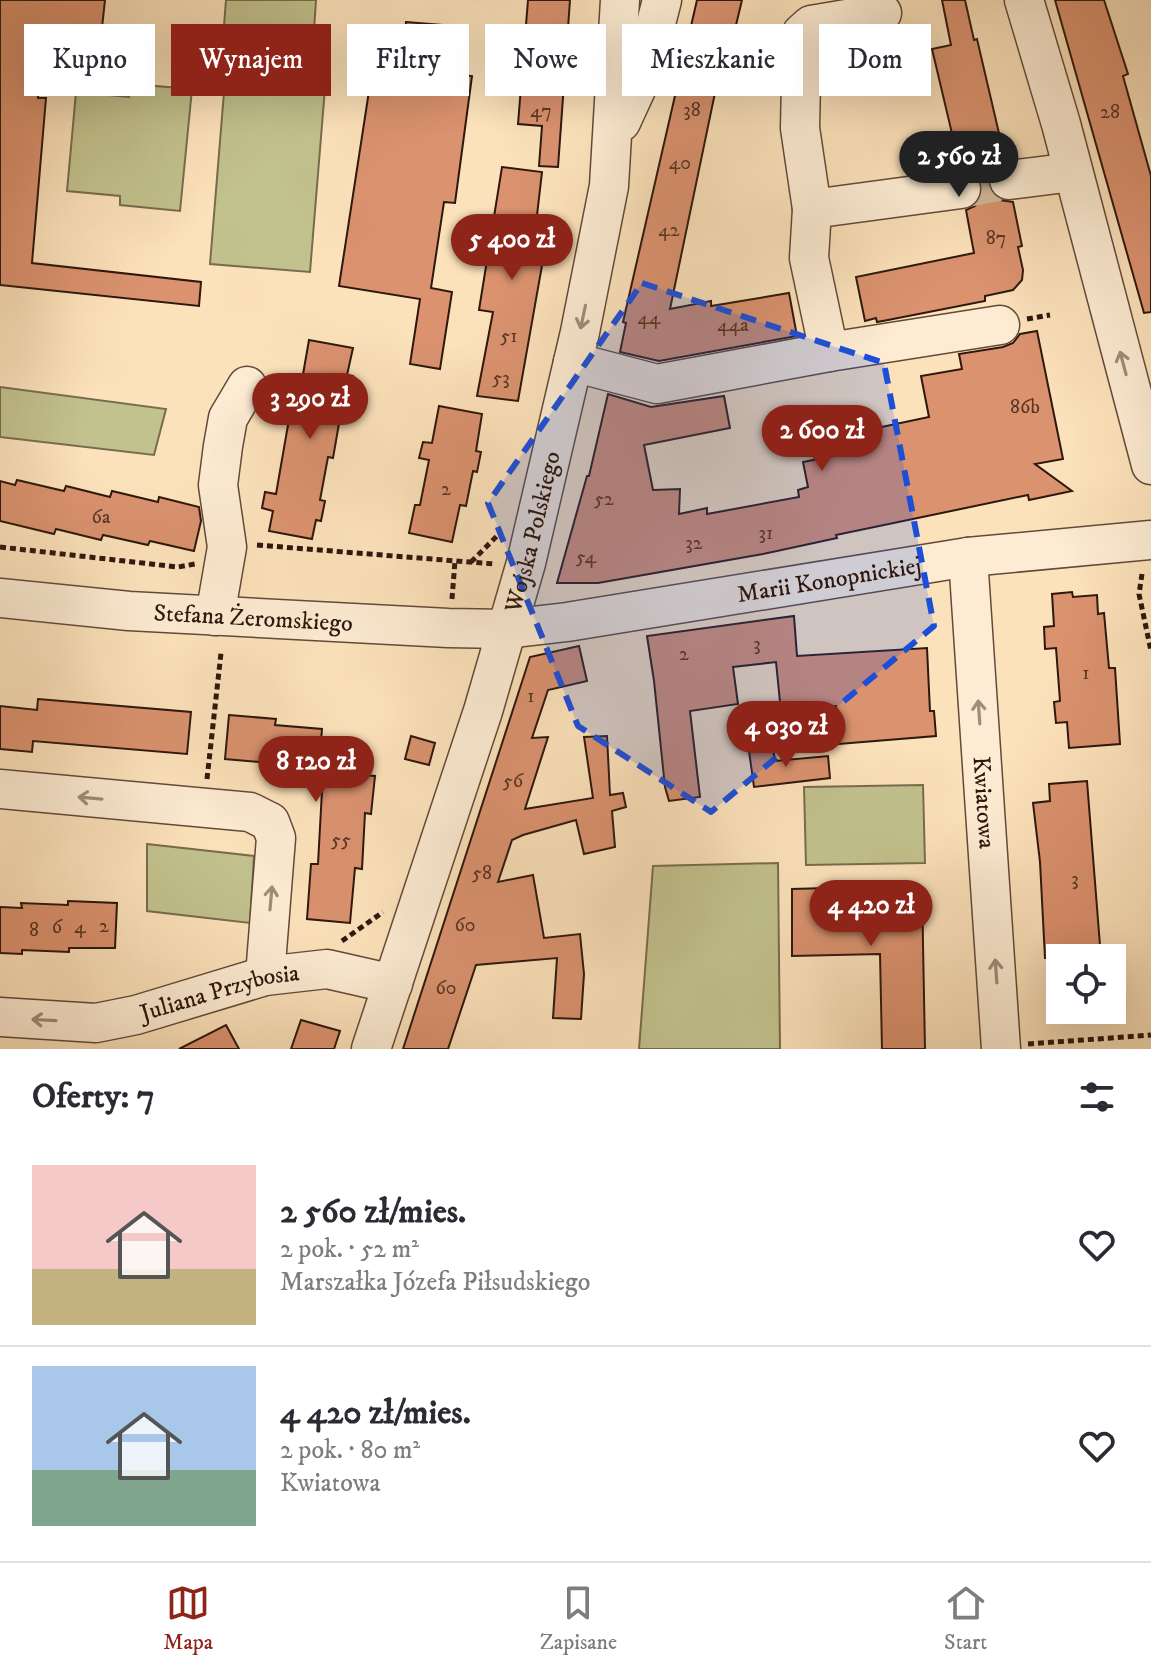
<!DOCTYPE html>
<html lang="pl">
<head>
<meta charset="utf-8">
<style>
  body { margin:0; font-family:"IM FELL DW Pica",serif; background:#f2f2f3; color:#2b2b33; height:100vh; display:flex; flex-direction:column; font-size:30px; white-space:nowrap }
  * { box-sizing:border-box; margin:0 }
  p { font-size:26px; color:#7c7c81 }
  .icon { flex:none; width:44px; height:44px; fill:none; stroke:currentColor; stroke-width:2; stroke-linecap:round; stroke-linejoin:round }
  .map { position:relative; height:1049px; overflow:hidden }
  .side { display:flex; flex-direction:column; background:#fff; flex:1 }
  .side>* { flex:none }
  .hud { position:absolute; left:24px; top:24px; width:1104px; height:72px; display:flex; gap:16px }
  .buttons { position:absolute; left:1046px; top:944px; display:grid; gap:16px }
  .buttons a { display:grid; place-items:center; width:80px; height:80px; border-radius:0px; background:#fff; box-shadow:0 8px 32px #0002; font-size:40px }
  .price { position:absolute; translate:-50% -68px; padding:0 18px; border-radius:28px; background:#8f2418; color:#fff; font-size:26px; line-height:52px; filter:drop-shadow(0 2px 4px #0008) }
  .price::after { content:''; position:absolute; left:50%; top:48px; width:24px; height:18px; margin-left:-12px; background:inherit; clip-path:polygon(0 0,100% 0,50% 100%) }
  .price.on { background:#222; color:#fff }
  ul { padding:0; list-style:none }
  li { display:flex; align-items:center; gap:24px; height:200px; padding:0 32px }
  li+li { border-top:2px solid #e1e1e2 }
  li span { display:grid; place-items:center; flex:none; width:224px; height:160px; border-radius:0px; color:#555 }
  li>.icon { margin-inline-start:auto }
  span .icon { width:96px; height:96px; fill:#fffc; stroke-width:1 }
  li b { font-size:34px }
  h2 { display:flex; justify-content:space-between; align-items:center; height:96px; padding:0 32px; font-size:34px }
  .tag { padding:0 28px; border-radius:0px; background:#fff; box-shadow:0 8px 32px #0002; font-size:28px; line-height:72px }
  .tag.on { background:#8f2418; color:#fff }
  .tabs { display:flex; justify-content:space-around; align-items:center; height:112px; border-top:2px solid #e1e1e2; background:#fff; font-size:22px; color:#7c7c81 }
  .tabs a { display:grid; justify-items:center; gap:4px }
  .tabs .on { color:#8f2418 }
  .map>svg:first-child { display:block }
  .green { fill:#c2c28e; stroke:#786c4e; stroke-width:2 }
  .building { fill:#da926f; stroke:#2e170e; stroke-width:2 }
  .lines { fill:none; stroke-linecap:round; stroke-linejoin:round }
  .minor-tunnel { stroke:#d3b998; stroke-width:38; stroke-dasharray:38 19; stroke-linecap:butt }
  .minor-casing { stroke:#624a39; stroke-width:41 }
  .path { stroke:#2e170e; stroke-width:5; stroke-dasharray:6 4; stroke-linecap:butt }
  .minor { stroke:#fdecd3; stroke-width:38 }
  .oneway { stroke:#a08c7a }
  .marked { fill:#1d4ed8; fill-opacity:0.2; stroke:#1d4ed8; stroke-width:6; stroke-dasharray:16 10; stroke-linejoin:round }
  .labels { text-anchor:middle; stroke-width:8; stroke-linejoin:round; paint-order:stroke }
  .number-label { font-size:20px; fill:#593626 }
  .street-label { font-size:24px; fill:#2e170e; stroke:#fdecd3 }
</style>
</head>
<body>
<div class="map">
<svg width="1151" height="1049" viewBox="0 0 1151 1049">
  <rect width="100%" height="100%" fill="#fce2bb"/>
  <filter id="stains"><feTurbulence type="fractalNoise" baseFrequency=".0025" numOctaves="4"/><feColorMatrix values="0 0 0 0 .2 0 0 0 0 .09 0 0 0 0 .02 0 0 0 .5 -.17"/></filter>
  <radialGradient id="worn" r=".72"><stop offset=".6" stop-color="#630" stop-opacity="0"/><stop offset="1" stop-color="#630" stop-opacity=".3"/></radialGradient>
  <g class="green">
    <path d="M226 0H316L313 45 223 39Z"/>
    <path d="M225 80 325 88 310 272 210 264Z"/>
    <path d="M131 84 192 89 180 211 120 205V196L67 191 76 92 129 97Z"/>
    <path d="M0 387 166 409 154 455 0 437Z"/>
    <path d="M923 785 925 863 806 865 804 787Z"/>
    <path d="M147 844 254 856 250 923 147 911Z"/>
    <path d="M778 863 780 1049H639L653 866Z"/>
  </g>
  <g class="building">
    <path d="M0 0H105L100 46 43 41 38 98H46L32 263 201 282 199 306 0 285Z"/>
    <path d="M528 0H570L558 167 539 166 542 126 518 124Z"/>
    <path d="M697 0H742L721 88H716L670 309 711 301V306L789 293 797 336 659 361 620 352 626 323 623 322Z"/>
    <path d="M942 0H965L974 40 977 39 1005 159 995 163 989 171 987 183 992 194 1000 200 1013 202 1022 246 1018 247 1023 270 1022 280 1013 290 985 296V301L888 320 877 322 876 318 865 321 856 277 974 253 966 210 975 206 981 198 983 187 979 176 970 169 957 167 956 164 959 163 932 49 951 45Z"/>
    <path d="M1055 0H1104L1128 74 1123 76 1151 176V312L1144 313Z"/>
    <path d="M406 22 442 25 438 72 472 76 455 203 444 202 431 288 452 292 440 369 410 364 420 299 339 286 371 78 401 83Z"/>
    <path d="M502 167 542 172 536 224 549 226 518 401 477 396 493 312 479 310Z"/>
    <path d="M1037 331 1063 459 1035 464 1072 491 1029 500 1028 495 836 535 837 538 763 554 598 583H557L587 476H589L608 394 651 407 724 396 730 428 644 445 653 490 680 489 679 514 707 508V514L799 497 798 490 808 487 803 462 858 451 853 433 929 417 921 376 962 369 959 354 1003 347 1013 343 1020 334Z"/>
    <path d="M309 340 353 348 347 375 353 376 349 396 344 395 333 458 328 457 320 500 325 501 321 521 316 520 312 539 269 531 273 511 262 508 265 492 276 494 292 402 298 403Z"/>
    <path d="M439 406 482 414 476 451 481 452 477 472 473 471 466 506 460 505 452 542 409 533 415 505H420L429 460 419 458 423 442 432 443Z"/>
    <path d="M17 480 64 491 66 486 110 497 112 491 158 502 159 497 199 507 201 521 194 551 150 541 148 545 103 535 101 540 56 529 54 534 0 521V481L15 485Z"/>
    <path d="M1072 592 1073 597 1097 595 1098 614 1104 613 1109 668H1115L1120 744 1069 748 1067 722 1056 723 1054 702 1060 701 1056 648 1045 649 1044 627 1054 626 1052 594Z"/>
    <path d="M794 616 797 656 927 648 930 711H934L936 736 839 744 836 706 781 712 776 662 733 667 738 704 690 711 700 797 669 801 665 787 654 681 647 636Z"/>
    <path d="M579 646 587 681 548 690 532 738 548 737 525 809 593 798 584 737 607 736 610 795 623 793 626 807 612 811 615 847 584 854 576 820 523 835 512 840 498 882 533 875 544 938 580 934 584 974 581 1019 553 1018 557 958 476 965 448 1049H403L530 657Z"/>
    <path d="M38 699 191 712 187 754 33 741 32 752 0 749V706L37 710Z"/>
    <path d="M229 715 276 719 275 725 322 729 320 753 366 757 364 775 375 776 371 814 365 813 362 869 355 868 350 923 307 919 311 864H318L323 772 271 769V763L225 759Z"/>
    <path d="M411 736 435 743 429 765 405 759Z"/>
    <path d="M773 748 775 761 828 756 830 778 754 787 749 751Z"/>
    <path d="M1087 781 1101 958H1045L1040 862 1033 803 1050 801 1049 784Z"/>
    <path d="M864 887V891L922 890 925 1049H882L880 954 792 956V889Z"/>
    <path d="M68 901 117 903 115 948H69V952L22 950V954L0 953V907L22 908 21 903 68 905Z"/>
    <path d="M301 1020 340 1031 334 1049H291Z"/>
    <path d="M226 1025 239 1049H179Z"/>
  </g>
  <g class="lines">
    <path class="minor-tunnel" d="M961 189 1009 180"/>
    <defs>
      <g id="minor">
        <path d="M1024 0 1061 124 1151 465"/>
        <path d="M882 13 811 25 802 33 800 128 812 209 809 258 829 352 1000 325"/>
        <path d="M621 122 643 74 662 0"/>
        <path d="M1009 180 1073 172"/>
        <path d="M812 209 961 189"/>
        <path d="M573 362 657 384 829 352"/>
        <path id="s1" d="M968 557 1001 1049"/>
        <path id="s2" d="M0 598 129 611 448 628 507 629 567 622 968 557 1151 540"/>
        <path d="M215 616 227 547 218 485 223 446 228 418 247 386"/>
        <path d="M0 789 250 812 270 822 276 838 265 976"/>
        <path id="s3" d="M0 1017 96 1023 136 1015 265 976 327 969 393 984"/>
        <path id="s4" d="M371 1049 483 711 526 563 580 332 609 186 620 0"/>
      </g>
    </defs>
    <use href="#minor" class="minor-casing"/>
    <g class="path">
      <path d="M1027 319 1050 315"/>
      <path d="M257 545 494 564"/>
      <path d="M0 547 178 567 195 564"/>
      <path d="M471 562 501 532"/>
      <path d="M1142 574 1139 594 1151 651"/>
      <path d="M452 599 455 561"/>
      <path d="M207 779 221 653"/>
      <path d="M342 941 383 912"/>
      <path d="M1028 1044 1151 1035"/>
    </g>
    <use href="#minor" class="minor"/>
  </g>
  <defs><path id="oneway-shaft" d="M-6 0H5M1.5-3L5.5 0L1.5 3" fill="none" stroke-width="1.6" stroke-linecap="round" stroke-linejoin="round" transform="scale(2)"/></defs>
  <g class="oneway">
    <use href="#oneway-shaft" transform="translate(583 317) rotate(102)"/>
    <use href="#oneway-shaft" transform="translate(1123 363) rotate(-105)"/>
    <use href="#oneway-shaft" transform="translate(979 712) rotate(-94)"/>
    <use href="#oneway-shaft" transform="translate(90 798) rotate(-175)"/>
    <use href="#oneway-shaft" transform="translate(271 898) rotate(-85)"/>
    <use href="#oneway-shaft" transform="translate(996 971) rotate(-94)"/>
    <use href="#oneway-shaft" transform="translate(44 1020) rotate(-177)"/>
  </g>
  <path class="marked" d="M642 283 884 363 934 626 711 812 578 726 488 503Z"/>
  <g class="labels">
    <g class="number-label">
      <text x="692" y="116">38</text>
      <text x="541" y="117">47</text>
      <text x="1110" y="118">28</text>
      <text x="680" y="169">40</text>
      <text x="669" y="236">42</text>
      <text x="996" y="244">87</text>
      <text x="649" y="324">44</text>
      <text x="733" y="331">44a</text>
      <text x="509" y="342">51</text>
      <text x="501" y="384">53</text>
      <text x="1025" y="413">86b</text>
      <text x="446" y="495">2</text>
      <text x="604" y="505">52</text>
      <text x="101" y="523">6a</text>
      <text x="766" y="539">31</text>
      <text x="694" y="549">32</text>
      <text x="586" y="563">54</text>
      <text x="757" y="650">3</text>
      <text x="684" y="660">2</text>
      <text x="1086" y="679">1</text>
      <text x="531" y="702">1</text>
      <text x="513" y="787">56</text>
      <text x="341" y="846">55</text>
      <text x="482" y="879">58</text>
      <text x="1075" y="885">3</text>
      <text x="465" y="931">60</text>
      <text x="104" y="932">2</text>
      <text x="57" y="933">6</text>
      <text x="80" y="933">4</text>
      <text x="34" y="936">8</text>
      <text x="446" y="994">60</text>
    </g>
    <g class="street-label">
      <text dy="8" stroke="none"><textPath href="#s4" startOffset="542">Wojska Polskiego</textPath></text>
      <text dy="8" stroke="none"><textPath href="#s2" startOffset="834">Marii Konopnickiej</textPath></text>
      <text dy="8" stroke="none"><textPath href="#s2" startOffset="254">Stefana Żeromskiego</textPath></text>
      <text dy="8" stroke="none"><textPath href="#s1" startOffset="246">Kwiatowa</textPath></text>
      <text dy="8" stroke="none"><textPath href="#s3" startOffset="224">Juliana Przybosia</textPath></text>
    </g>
  </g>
  <rect width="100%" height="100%" filter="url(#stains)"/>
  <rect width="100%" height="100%" fill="url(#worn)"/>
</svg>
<div class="buttons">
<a><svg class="icon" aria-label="locate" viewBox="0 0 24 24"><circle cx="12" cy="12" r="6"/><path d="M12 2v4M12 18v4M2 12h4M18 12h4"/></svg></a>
</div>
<b class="price on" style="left:959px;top:199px">2 560 zł</b>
<b class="price" style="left:512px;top:282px">5 400 zł</b>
<b class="price" style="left:310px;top:441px">3 290 zł</b>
<b class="price" style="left:822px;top:473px">2 600 zł</b>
<b class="price" style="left:786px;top:769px">4 030 zł</b>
<b class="price" style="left:316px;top:804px">8 120 zł</b>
<b class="price" style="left:871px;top:948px">4 420 zł</b>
<div class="hud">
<a class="tag">Kupno</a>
<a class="tag on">Wynajem</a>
<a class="tag">Filtry</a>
<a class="tag">Nowe</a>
<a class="tag">Mieszkanie</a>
<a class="tag">Dom</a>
</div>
</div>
<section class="side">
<h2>Oferty: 7<svg class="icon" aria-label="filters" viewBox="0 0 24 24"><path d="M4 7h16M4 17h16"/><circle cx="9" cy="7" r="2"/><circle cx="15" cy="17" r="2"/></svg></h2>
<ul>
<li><span style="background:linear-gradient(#f6c9c9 65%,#c2b280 0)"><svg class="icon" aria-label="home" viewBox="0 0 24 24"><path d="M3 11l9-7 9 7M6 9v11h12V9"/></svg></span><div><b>2 560 zł/mies.</b><p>2 pok. · 52 m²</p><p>Marszałka Józefa Piłsudskiego</p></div><svg class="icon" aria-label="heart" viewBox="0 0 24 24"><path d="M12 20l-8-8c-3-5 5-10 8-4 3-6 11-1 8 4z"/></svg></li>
<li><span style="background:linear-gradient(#a9c7e8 65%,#7fa58c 0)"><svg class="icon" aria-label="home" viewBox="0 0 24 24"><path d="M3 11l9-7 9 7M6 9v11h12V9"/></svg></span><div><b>4 420 zł/mies.</b><p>2 pok. · 80 m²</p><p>Kwiatowa</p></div><svg class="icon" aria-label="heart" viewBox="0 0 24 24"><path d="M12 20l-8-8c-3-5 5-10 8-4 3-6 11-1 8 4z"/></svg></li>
</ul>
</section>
<nav class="tabs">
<a class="on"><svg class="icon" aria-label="map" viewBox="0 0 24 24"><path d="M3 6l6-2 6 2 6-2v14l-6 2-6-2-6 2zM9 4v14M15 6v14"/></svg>Mapa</a>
<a><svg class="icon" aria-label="saved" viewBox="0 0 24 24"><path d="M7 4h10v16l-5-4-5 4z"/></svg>Zapisane</a>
<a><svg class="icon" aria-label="home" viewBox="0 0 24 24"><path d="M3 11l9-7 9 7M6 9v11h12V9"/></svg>Start</a>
</nav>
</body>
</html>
